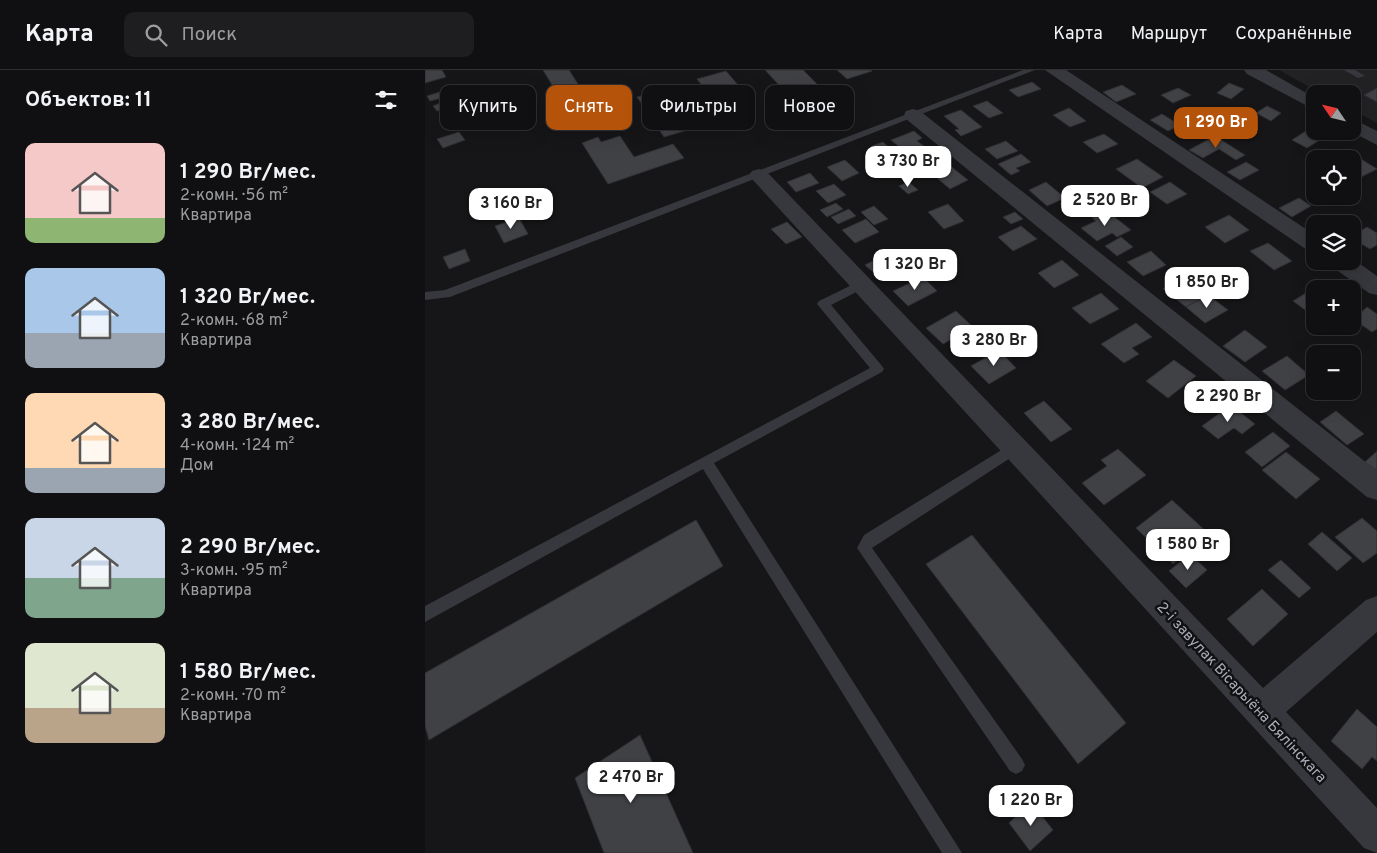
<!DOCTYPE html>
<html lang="ru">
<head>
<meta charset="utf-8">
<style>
  body { margin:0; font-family:Overpass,sans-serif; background:#1e1e20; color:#f1f3f6; height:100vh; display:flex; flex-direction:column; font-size:19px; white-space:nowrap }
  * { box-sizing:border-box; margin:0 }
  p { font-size:16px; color:#9c9d9f }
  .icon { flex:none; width:28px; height:28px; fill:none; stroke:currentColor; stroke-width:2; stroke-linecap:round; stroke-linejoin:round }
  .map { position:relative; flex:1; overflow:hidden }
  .panel { display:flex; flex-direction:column; background:#101012; width:425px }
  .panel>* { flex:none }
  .hud { position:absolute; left:15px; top:15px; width:475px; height:45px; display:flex; gap:10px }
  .needle { width:32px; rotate:305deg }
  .tools { position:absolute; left:881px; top:15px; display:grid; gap:10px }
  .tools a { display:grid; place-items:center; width:55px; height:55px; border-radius:10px; background:#101012; box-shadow:0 5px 20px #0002,0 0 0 1px #303032; font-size:25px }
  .price { position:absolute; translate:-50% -42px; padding:0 11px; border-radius:10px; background:#fff; color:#222; font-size:16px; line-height:32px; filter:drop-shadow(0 1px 2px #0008) }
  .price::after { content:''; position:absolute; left:50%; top:30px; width:15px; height:11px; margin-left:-8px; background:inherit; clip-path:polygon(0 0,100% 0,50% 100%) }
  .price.current { background:#b45309; color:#fff }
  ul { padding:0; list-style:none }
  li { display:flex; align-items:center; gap:15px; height:125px; padding:0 25px }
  li span { display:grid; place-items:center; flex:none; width:140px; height:100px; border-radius:10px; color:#555 }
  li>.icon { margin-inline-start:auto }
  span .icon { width:60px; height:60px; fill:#fffc; stroke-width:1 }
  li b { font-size:21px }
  h2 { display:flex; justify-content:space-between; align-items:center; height:60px; padding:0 25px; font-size:21px }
  .tag { padding:0 18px; border-radius:10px; background:#101012; box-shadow:0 5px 20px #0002,0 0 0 1px #303032; font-size:18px; line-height:45px }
  .tag.current { background:#b45309; color:#fff }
  header { display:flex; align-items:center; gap:30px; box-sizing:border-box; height:70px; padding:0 25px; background:#101012; border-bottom:1px solid #303032 }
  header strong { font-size:24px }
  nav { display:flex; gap:28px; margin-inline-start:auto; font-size:18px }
  .search { width:350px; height:45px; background:#1e1e20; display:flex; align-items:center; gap:12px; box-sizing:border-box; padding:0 18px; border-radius:10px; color:#9c9d9f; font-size:19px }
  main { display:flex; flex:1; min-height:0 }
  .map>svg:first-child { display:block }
  .built { fill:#222225 }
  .building { fill:#404145; stroke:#303034 }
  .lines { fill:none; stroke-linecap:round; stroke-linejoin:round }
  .service { fill:#37383d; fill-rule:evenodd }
  .minor { fill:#37383d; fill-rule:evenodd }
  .tertiary { fill:#37383d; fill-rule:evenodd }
  .labels { text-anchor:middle; stroke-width:5; stroke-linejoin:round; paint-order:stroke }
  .street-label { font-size:15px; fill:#a8adb8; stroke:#111113 }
</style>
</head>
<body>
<header>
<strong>Карта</strong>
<div class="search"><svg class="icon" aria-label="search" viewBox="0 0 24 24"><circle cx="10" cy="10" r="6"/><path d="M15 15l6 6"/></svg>Поиск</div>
<nav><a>Карта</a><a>Маршрут</a><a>Сохранённые</a></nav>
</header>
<main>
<section class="panel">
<h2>Объектов: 11<svg class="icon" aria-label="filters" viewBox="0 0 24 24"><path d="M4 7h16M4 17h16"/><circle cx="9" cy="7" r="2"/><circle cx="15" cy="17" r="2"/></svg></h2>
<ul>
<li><span style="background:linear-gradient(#f6c9c9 75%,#8fb573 0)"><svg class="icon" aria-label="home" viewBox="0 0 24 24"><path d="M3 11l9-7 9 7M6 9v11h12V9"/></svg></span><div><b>1 290 Br/мес.</b><p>2-комн. · 56 m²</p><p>Квартира</p></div></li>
<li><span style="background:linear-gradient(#a9c7e8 65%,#9aa5b1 0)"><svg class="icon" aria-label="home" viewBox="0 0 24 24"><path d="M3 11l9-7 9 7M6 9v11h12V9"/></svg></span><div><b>1 320 Br/мес.</b><p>2-комн. · 68 m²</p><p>Квартира</p></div></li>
<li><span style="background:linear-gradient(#ffd9b3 75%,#9aa5b1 0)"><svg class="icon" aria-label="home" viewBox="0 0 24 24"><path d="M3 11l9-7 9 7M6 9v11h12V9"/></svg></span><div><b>3 280 Br/мес.</b><p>4-комн. · 124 m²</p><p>Дом</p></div></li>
<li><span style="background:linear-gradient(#c9d6e8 60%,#7fa58c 0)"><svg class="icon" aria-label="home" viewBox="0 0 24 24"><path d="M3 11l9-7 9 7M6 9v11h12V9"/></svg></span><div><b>2 290 Br/мес.</b><p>3-комн. · 95 m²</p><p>Квартира</p></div></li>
<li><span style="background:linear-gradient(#dfe7d0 65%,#b9a48a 0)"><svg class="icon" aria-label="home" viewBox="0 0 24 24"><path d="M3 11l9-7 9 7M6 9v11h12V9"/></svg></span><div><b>1 580 Br/мес.</b><p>2-комн. · 70 m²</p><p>Квартира</p></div></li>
</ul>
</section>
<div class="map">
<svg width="952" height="783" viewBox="0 0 952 783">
  <rect width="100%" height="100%" fill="#161618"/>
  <path class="built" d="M854 0H952V53L928 40V24H897Z"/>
  <g class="building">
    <path d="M0 0H17L21 7 0 13Z"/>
    <path d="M118 0H144L167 36 144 43Z"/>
    <path d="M340 0H378L398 20 368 30Z"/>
    <path d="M412 0H446L447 1 422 9Z"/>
    <path d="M301 1 331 36 300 45 272 9Z"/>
    <path d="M607 12 616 19 593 27 584 20Z"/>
    <path d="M804 13 819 19 806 29 792 23Z"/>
    <path d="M697 15 711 24 691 32 678 22Z"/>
    <path d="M244 18 273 57 239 67 212 27Z"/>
    <path d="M753 18 766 25 748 33 736 25Z"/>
    <path d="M952 18V32L939 25Z"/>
    <path d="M18 21 21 27 5 31 2 26Z"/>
    <path d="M23 30 28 35 12 41 8 36Z"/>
    <path d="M562 31 578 43 564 48 548 36Z"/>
    <path d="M842 36 856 43 846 51 831 43Z"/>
    <path d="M644 38 661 51 645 57 628 45Z"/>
    <path d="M536 40 557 57 536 66 530 60 534 59 519 46Z"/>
    <path d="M180 42 185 51 172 55 167 46Z"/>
    <path d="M737 44 755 55 743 61 725 50Z"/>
    <path d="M884 59 899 67 882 78 867 70Z"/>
    <path d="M489 61 497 68 492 71 499 76 481 83 466 70Z"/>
    <path d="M34 62 40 70 18 78 12 69Z"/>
    <path d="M679 64 693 74 672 83 658 72Z"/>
    <path d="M195 66 209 87 248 74 259 88 183 114 157 73 173 67 176 72Z"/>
    <path d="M790 66 820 85 811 90 794 79 778 88 764 80Z"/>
    <path d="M581 71 593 81 572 89 560 79Z"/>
    <path d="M458 72 468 81 457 86 447 76Z"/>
    <path d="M475 82 484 90 470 95 462 87Z"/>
    <path d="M596 84 606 92 591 98 595 101 586 105 573 94Z"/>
    <path d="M503 87 511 93 497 99 489 93Z"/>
    <path d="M712 89 738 107 717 118 691 99Z"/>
    <path d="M936 89 952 99 932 109 928 107V94Z"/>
    <path d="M420 90 434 103 417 111 402 97Z"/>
    <path d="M484 90 495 100 481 105 470 95Z"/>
    <path d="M821 92 834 100 815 110 802 102Z"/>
    <path d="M524 95 543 110 525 119 506 103Z"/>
    <path d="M385 103 394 113 371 122 362 112Z"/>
    <path d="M484 112 493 120 483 124 474 116Z"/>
    <path d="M621 112 640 128 622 136 604 120Z"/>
    <path d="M745 112 762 124 742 134 725 122Z"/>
    <path d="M409 114 421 125 403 133 391 121Z"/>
    <path d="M658 123 673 135 651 146 635 134Z"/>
    <path d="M874 128 886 136 867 147 854 138Z"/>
    <path d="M411 133 418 139 402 147 395 140Z"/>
    <path d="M523 134 539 151 519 159 503 142Z"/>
    <path d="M449 136 463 149 449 155 436 142Z"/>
    <path d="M424 139 431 146 413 154 406 147Z"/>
    <path d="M682 141 706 160 692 167 687 163 672 171 656 158 671 151 667 148Z"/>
    <path d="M590 142 598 149 586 154 578 147Z"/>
    <path d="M804 145 824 160 800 173 780 157Z"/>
    <path d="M94 148 103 164 79 173 70 156Z"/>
    <path d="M441 149 454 162 430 173 417 160Z"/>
    <path d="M362 152 377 167 361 174 346 159Z"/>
    <path d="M596 156 612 169 588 181 573 167Z"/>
    <path d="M928 156 935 161 942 157 952 163V175L945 179 933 172 928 175Z"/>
    <path d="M696 167 708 177 692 186 680 176Z"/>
    <path d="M843 173 867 191 849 200 825 181Z"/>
    <path d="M40 179 45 191 24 199 18 187Z"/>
    <path d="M726 181 741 195 718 206 702 192Z"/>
    <path d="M465 182 481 195 456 209 440 195Z"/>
    <path d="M637 190 654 205 629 218 613 203Z"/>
    <path d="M767 203 790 221 761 237 738 219Z"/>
    <path d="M498 207 512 221 483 236 468 221Z"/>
    <path d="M897 213 906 219H890V242L887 245 868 231Z"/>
    <path d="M676 223 694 239 665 254 647 238Z"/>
    <path d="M783 225 803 240 780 253 761 237Z"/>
    <path d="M942 237 952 244V259L947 262 928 249Z"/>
    <path d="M531 241 548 257 518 274 501 258Z"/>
    <path d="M711 253 727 267 707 278 714 284 699 293 676 274Z"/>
    <path d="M820 260 842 277 820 292 798 276Z"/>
    <path d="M574 280 591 298 564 314 546 296Z"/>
    <path d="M862 286 884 305 860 320 837 301Z"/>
    <path d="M749 290 771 306 743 328 721 311Z"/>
    <path d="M619 331 647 359 626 372 599 343Z"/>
    <path d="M806 335 830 354 817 364 809 358 793 369 777 356Z"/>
    <path d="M911 341 939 364 922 375 895 352Z"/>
    <path d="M848 362 865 376 837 397 820 382Z"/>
    <path d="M693 379 721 405 679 435 657 413 682 396 676 390Z"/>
    <path d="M952 381V401L940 392Z"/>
    <path d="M861 382 895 409 871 429 837 400Z"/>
    <path d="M747 430 784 464 748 494 711 458Z"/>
    <path d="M937 448 952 461V483L938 493 910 467Z"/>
    <path d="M271 450 298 496 4 670 0 656V603Z"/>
    <path d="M897 462 927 488 912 501 883 474Z"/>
    <path d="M547 465 701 653 653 694 501 494Z"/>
    <path d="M765 484 782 500 761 518 744 501Z"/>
    <path d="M856 490 886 518 874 528 843 500Z"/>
    <path d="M837 519 863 544 828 576 802 549Z"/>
    <path d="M932 639 952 657V691L947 687 937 699 906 671Z"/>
    <path d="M215 665 268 783H179L150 708Z"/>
    <path d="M606 732 628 760 605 781 584 753Z"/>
  </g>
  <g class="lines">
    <g class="service">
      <path d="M598 0H610L25 227 0 230V222L20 220Z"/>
      <path d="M919 0H930L940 6 933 8Z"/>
      <path d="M437 210 443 214 441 217 406 235 457 296 459 299 457 302 289 393 537 783H517L278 399 0 552V536L445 298 392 234 394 231Z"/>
      <path d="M591 371 596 373 598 377 596 381 447 478 597 689 600 695 597 701 591 704 585 701 432 478 439 465Z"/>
    </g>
    <g class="minor">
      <path d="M620 0H641L890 165V182L882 180Z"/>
      <path d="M488 39 495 41 952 401V430L942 427 481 49 479 45 481 41Z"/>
      <path d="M334 99 341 101 838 618 941 530 952 526V562L861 642 952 738V783L939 778 327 109 324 105 327 101Z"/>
      <path d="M928 189 952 206V225L944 223 906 196 903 191H928Z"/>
    </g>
    <g class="tertiary">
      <path d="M819 0H841L890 28V40L822 4Z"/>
      <path d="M928 49 952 61V75L925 61H928Z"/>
    </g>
  </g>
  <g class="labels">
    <g class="street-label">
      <text transform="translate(817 622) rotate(47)" y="5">2-і завулак Вісарыёна Бялінскага</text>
    </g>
  </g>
</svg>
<div class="tools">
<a><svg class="needle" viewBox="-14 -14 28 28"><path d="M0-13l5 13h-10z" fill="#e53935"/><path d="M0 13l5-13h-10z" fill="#9c9d9f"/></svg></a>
<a><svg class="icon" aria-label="locate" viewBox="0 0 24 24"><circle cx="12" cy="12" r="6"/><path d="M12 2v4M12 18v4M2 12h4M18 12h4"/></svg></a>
<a><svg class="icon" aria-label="layers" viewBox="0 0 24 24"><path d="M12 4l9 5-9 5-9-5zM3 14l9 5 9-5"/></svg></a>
<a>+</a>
<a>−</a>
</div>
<b class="price current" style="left:791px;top:79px">1 290 Br</b>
<b class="price" style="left:483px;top:118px">3 730 Br</b>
<b class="price" style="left:680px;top:157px">2 520 Br</b>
<b class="price" style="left:86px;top:160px">3 160 Br</b>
<b class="price" style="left:490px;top:221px">1 320 Br</b>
<b class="price" style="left:782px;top:239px">1 850 Br</b>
<b class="price" style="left:569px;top:297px">3 280 Br</b>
<b class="price" style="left:803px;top:353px">2 290 Br</b>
<b class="price" style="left:763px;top:501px">1 580 Br</b>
<b class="price" style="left:206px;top:734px">2 470 Br</b>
<b class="price" style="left:606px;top:757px">1 220 Br</b>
<div class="hud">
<a class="tag">Купить</a>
<a class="tag current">Снять</a>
<a class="tag">Фильтры</a>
<a class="tag">Новое</a>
</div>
</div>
</main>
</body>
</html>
